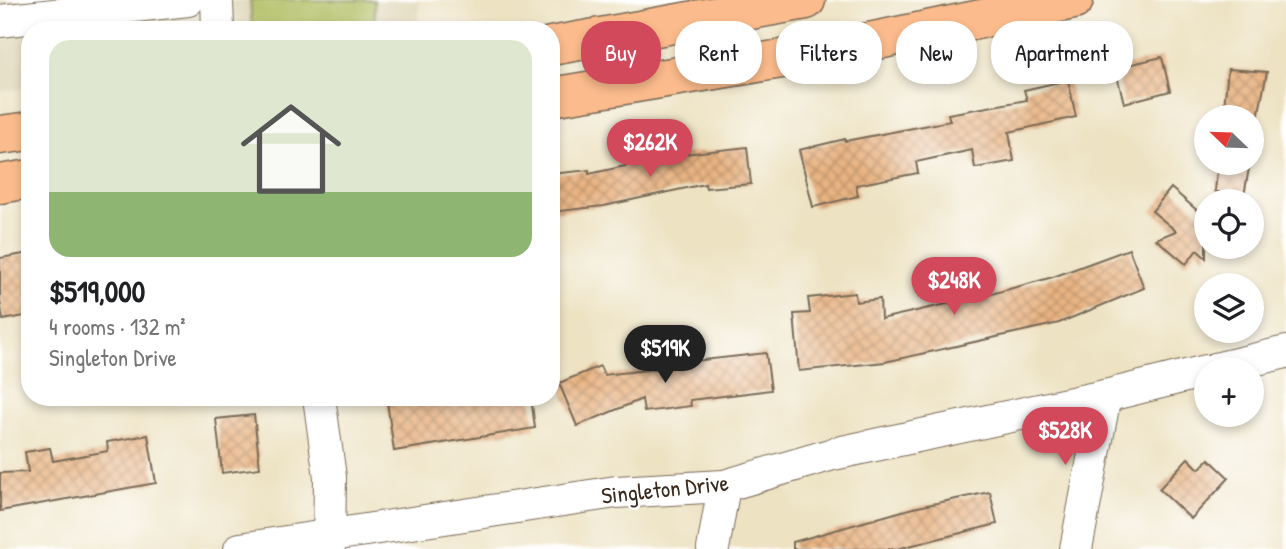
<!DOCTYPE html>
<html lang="en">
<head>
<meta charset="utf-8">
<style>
  body { margin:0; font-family:"Patrick Hand",sans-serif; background:#f6f6f6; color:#202124; height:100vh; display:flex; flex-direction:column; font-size:26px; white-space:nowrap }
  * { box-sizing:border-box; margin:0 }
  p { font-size:23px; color:#757577 }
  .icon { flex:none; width:38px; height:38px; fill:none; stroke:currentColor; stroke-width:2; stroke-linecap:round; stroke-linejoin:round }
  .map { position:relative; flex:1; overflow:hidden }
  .panel { position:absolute; left:21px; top:21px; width:539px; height:385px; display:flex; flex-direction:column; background:#fff; border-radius:28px; box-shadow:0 4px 10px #0003 }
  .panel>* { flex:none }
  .top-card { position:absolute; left:581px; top:21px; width:598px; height:63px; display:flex; gap:14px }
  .needle { width:46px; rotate:293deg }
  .tools { position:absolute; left:1194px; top:105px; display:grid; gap:14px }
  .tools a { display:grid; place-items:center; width:70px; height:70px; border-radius:50%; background:#fff; box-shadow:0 4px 10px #0003; font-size:35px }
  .price { position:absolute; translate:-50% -60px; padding:0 16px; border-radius:24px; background:#d1495b; color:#fff; font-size:23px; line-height:46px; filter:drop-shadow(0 2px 4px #0008) }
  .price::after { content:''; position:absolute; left:50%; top:42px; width:21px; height:16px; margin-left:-10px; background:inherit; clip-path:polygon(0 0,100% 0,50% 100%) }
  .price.on { background:#222; color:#fff }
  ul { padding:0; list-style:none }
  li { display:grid; align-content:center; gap:14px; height:371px; padding:0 28px }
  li+li { border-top:2px solid #e0e0e0 }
  li span { display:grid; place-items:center; height:217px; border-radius:21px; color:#555 }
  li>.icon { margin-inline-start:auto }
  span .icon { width:126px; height:126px; fill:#fffc; stroke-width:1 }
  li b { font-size:30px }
  .chip { padding:0 24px; border-radius:28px; background:#fff; box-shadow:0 4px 10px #0003; font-size:24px; line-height:63px }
  .chip.on { background:#d1495b; color:#fff }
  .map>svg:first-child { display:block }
  .built { fill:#ded4b4 }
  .green { fill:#aebb5d; stroke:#74723e; stroke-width:2 }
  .building { fill:url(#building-cross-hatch) }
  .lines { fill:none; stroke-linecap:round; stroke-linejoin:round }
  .minor-casing { stroke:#796a57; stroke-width:34 }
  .major-casing { stroke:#796a57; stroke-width:41 }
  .minor { stroke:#fff; stroke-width:32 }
  .major { stroke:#fbbb8c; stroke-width:38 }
  .labels { text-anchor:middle; stroke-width:5; stroke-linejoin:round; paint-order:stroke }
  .street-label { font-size:23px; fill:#3b2a1e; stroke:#fff }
</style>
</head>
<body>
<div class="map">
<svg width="1286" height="549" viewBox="0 0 1286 549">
  <defs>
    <pattern id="building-cross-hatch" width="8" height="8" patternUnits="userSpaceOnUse" patternTransform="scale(1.75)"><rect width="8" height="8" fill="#e9b483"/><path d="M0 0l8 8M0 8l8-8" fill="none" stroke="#be936b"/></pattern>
  </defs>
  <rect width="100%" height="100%" fill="#fff"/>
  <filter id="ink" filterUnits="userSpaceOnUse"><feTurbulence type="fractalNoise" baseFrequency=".0143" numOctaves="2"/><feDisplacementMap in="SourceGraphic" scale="14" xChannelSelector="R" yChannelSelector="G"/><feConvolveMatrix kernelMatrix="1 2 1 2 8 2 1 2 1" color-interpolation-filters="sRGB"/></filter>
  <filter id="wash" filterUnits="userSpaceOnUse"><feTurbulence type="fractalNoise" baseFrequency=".00686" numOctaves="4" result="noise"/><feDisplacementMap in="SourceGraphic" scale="28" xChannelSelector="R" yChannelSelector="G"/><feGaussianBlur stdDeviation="1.57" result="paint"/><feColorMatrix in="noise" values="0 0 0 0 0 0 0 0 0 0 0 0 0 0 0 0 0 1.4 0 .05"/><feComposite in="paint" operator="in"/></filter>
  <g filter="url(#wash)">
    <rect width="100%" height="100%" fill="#ede2c2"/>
    <path class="built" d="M0 0H419V25L389 30H30V87L0 92Z"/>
    <path class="green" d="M250 0H374L375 23 252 29Z"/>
    <g id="blocks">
      <g class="building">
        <path d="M1162 57 1170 91 1124 103 1115 68Z"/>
        <path d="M1228 69 1267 72 1258 117H1223Z"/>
        <path d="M1068 80 1076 117 1009 132 1014 161 975 168 972 150 916 162 918 173 856 185 858 196 813 207 799 150 845 139V141L950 121 948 114 1027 100 1024 90Z"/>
        <path d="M747 147 751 184 706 188 705 184 604 206 551 212V174L589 170V174L675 155Z"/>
        <path d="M1218 163H1250L1243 201 1215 191Z"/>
        <path d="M1171 188 1206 218V258L1197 250 1186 264 1156 239 1176 231 1152 211Z"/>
        <path d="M1129 249 1144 288 1059 323 885 362 799 371 794 314 810 313 808 298 855 293 856 302 880 299 881 319 991 294 1053 277Z"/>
        <path d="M30 253V315L3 320 0 302V258Z"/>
        <path d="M766 353 771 390 690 400 691 406 644 412 642 399 577 426 559 383 600 366 604 375 655 369 654 360 685 356 686 362Z"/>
        <path d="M415 397H531L535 428 394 451 387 402Z"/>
        <path d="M254 415 260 468 222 473 216 419Z"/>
        <path d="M148 435 156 483 0 511V473L28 472 25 452 50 448 53 461 108 451 107 442Z"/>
        <path d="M1188 458 1199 469 1209 459 1229 478 1191 519 1159 489Z"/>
        <path d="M990 492 997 524 897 549H793V542L913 508Z"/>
      </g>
    </g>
  </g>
  <g filter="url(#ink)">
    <use href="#blocks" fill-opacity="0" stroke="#796a57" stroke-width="2"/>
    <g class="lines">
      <defs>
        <g id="minor">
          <path d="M217 0 218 30"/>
          <path d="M0 21 188 0"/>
          <path d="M1215 369 1286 352"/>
          <path d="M319 397 330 477 329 549"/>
          <path d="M240 549 616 492 724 486 833 454 1105 396 1206 371"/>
          <path d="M713 549 724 486"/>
          <path d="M1076 549 1105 396"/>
        </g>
        <g id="major">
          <path d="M551 46 806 0"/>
          <path d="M551 97 800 56 1074 0"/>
          <path d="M0 135 30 131"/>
          <path d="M0 184 30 179"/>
        </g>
      </defs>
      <use href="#minor" class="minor-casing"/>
      <use href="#major" class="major-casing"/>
      <use href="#minor" class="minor"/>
      <use href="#major" class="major"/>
    </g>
  </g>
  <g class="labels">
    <g class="street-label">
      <text transform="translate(665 489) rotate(-6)" y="8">Singleton Drive</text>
    </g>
  </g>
</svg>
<div class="tools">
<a><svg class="needle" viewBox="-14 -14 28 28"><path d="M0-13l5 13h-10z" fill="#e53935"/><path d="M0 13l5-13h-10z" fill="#757577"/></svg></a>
<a><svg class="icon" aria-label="locate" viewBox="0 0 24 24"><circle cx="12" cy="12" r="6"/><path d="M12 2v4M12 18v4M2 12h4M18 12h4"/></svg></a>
<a><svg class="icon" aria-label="layers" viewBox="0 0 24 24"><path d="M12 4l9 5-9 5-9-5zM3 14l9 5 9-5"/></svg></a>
<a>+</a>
</div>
<b class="price" style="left:650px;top:179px">$262K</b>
<b class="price" style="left:954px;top:317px">$248K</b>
<b class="price on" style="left:665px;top:385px">$519K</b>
<b class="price" style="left:1065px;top:467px">$528K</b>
<div class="top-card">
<a class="chip on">Buy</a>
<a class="chip">Rent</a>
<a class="chip">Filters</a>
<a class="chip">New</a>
<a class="chip">Apartment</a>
</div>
<section class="panel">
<ul>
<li><span style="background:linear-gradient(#dfe7d0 70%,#8fb573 0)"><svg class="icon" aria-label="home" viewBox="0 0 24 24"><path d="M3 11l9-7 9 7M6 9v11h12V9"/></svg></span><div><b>$519,000</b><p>4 rooms · 132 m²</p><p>Singleton Drive</p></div></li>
</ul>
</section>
</div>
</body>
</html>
